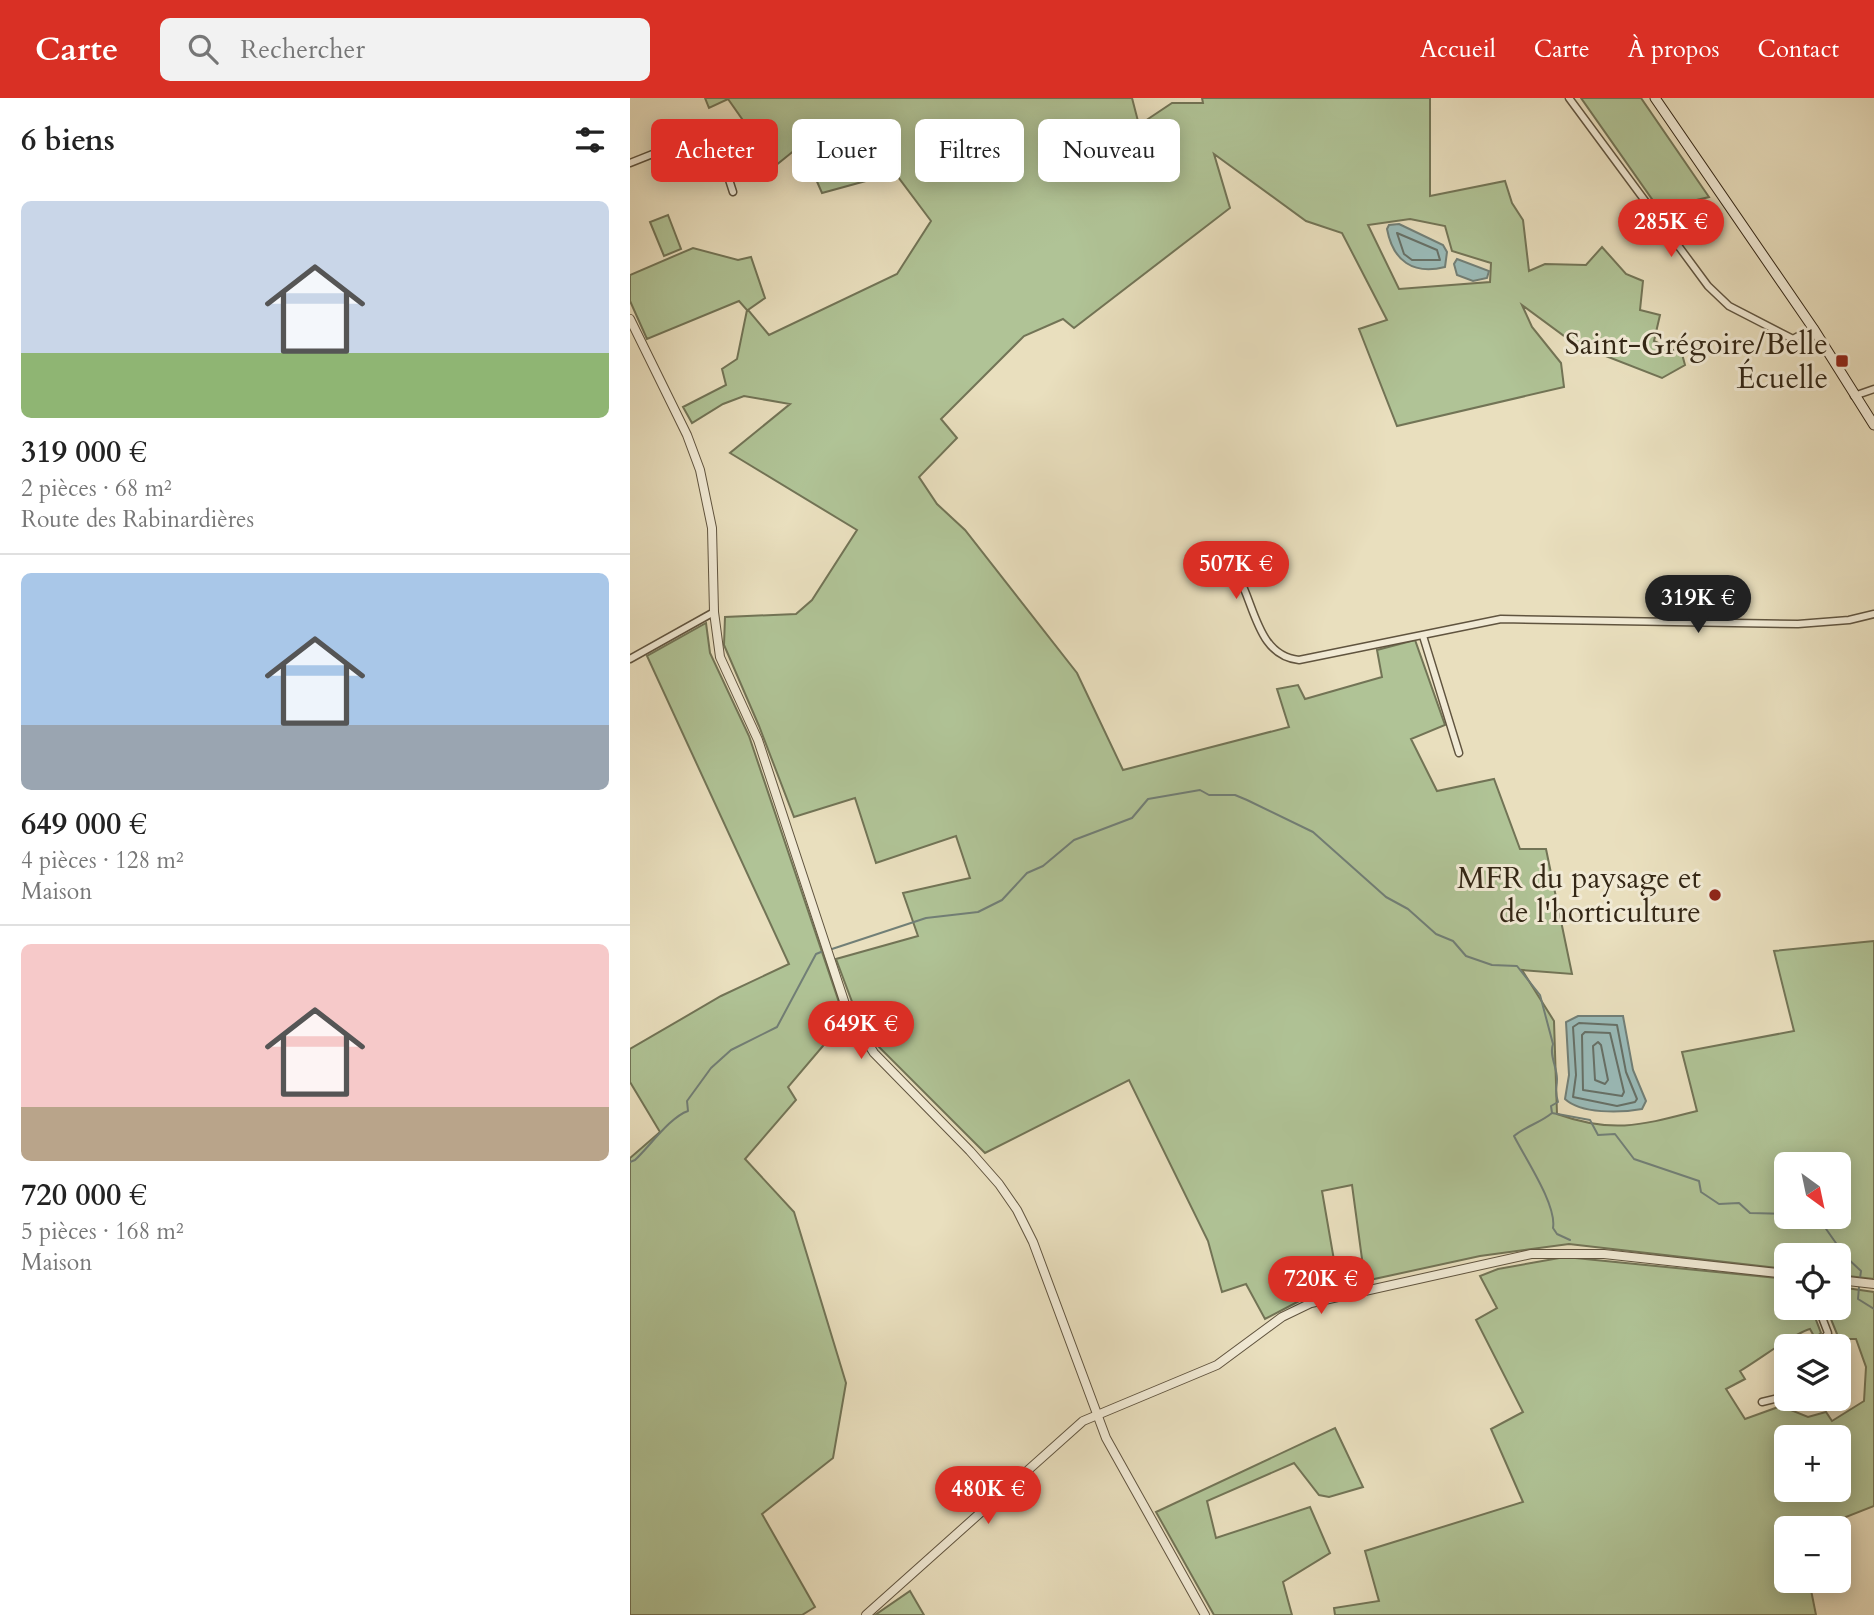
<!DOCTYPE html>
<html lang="fr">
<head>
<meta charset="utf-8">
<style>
  body { margin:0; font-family:Cardo,serif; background:#f2f2f2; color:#222; height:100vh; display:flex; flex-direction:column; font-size:26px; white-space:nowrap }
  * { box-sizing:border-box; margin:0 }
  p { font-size:23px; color:#767676 }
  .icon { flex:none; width:38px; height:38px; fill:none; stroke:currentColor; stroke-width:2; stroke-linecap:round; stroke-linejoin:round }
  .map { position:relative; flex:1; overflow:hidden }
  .panel { display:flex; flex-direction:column; background:#fff; width:630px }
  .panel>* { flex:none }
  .top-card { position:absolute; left:21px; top:21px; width:665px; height:63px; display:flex; gap:14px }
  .needle { width:46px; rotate:147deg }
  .fabs { position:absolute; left:1144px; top:1054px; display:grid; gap:14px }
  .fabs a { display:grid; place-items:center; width:77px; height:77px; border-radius:10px; background:#fff; box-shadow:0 4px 18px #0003; font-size:35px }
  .price { position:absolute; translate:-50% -60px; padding:0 16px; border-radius:24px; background:#d93025; color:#fff; font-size:23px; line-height:46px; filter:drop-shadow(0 2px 4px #0008) }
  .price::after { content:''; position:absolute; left:50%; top:42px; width:21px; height:16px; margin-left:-10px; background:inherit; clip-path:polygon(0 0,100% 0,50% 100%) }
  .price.active { background:#222; color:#fff }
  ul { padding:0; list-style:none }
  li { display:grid; align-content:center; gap:14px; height:371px; padding:0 21px }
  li+li { border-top:2px solid #e0e0e0 }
  li span { display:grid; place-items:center; height:217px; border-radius:10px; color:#555 }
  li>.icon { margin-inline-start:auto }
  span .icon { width:126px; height:126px; fill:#fffc; stroke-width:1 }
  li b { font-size:30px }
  h2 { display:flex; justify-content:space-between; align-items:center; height:84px; padding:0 21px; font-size:30px }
  .chip { padding:0 24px; border-radius:10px; background:#fff; box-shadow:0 4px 18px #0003; font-size:24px; line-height:63px }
  .chip.active { background:#d93025; color:#fff }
  header { display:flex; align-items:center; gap:42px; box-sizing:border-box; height:98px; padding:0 35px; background:#d93025; color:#fff }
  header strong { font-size:33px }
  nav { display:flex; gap:38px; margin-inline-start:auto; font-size:24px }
  .search { width:490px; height:63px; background:#f2f2f2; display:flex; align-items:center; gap:18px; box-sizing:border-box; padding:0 24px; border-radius:10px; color:#767676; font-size:26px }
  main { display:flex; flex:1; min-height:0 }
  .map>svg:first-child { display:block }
  .green { fill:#b0c396; stroke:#727456; stroke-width:2; fill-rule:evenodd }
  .water { fill:#9abbb9; stroke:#717f77; stroke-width:2 }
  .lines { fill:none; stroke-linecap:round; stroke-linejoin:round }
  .shore { stroke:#667067; stroke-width:2 }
  .stream { stroke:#717f77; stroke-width:2 }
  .minor-casing { stroke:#60543f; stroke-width:9 }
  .tertiary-casing { stroke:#60543f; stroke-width:10 }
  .secondary-casing { stroke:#332615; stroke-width:11 }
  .minor { stroke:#f1ead5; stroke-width:6 }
  .tertiary { stroke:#f1ead5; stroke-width:8 }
  .secondary { stroke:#f1ead5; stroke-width:9 }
  .poi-dot { fill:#8f2418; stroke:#f1ead5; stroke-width:2.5 }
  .labels { text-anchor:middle; stroke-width:6; stroke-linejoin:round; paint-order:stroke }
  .poi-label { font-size:30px; fill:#332615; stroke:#f1ead5; text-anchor:end }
</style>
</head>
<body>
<header>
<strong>Carte</strong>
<div class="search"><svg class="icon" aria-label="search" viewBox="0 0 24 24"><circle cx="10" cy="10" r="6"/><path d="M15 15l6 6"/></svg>Rechercher</div>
<nav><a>Accueil</a><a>Carte</a><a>À propos</a><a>Contact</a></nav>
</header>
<main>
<section class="panel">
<h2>6 biens<svg class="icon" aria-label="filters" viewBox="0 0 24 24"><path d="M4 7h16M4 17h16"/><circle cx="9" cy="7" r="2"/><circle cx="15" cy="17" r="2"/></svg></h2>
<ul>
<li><span style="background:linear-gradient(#c9d6e8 70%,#8fb573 0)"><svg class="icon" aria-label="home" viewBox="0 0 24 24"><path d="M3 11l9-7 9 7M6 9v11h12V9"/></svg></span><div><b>319 000 €</b><p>2 pièces · 68 m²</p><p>Route des Rabinardières</p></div></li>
<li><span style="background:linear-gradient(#a9c7e8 70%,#9aa5b1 0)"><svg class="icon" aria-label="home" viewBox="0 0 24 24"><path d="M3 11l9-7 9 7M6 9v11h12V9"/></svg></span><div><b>649 000 €</b><p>4 pièces · 128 m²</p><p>Maison</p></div></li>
<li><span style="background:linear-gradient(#f6c9c9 75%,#b9a48a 0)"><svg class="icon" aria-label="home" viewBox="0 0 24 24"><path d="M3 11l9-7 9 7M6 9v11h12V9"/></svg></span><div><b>720 000 €</b><p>5 pièces · 168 m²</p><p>Maison</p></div></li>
</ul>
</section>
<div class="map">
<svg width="1244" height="1517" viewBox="0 0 1244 1517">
  <rect width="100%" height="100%" fill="#e9dfbe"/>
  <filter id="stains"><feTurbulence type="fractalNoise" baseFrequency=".00286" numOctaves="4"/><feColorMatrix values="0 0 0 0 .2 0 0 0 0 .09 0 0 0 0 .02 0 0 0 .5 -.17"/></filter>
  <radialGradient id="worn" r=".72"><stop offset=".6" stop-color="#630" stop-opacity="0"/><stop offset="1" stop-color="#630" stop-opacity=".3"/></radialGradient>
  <g class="green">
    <path d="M75 0H502L509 27 542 5H573L572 0H800V98L875 83 882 105 893 122 899 173 915 166 956 167 972 149 996 176 1013 183 1010 212 1030 217 1024 243 1052 256 1055 267 1032 280 945 246 892 207 902 229 931 265 934 289 767 328 729 231 757 222 712 135 676 123 584 56 600 110 444 230 433 221 394 238 311 321 327 340 289 379 307 406 335 432 447 575 493 672 659 629 647 591 668 587 675 601 752 579 747 552 785 542 815 627 781 641 807 693 864 681 890 751H916L942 876 892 872 924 923 927 1016C983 1036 1012 1027 1067 1013L1052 954 1164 933 1144 853 1244 843V1181L1209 1177V1157H1157V1171L939 1146 850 1158 735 1183 722 1087 692 1093 709 1191 673 1201 635 1221 616 1186 592 1194 578 1143 499 982 355 1055 245 945 224 909 206 861 288 838 273 795 340 780 326 738 246 765 225 700 164 719 129 628 94 547 95 519 166 516 182 502 227 432 100 355 160 306 114 298 93 306 62 325 53 309 96 287 92 271 107 261 117 212 109 203 17 241 0 203V177L63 150 108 162 121 159 135 200 118 212 139 237 267 176 301 123 265 75 192 95 171 47 145 68 98 1 79 10ZM780 121 815 128 822 153 861 165 860 184 769 191 738 127ZM1157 1066H1209V1118H1157Z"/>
    <path d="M951 0H1011L1079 99 1029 111Z"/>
    <path d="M38 117 51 151 34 158 20 124Z"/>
    <path d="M76 525 80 555 119 638 215 922 158 989 166 1002 115 1061 164 1114 216 1285 203 1360 132 1416 185 1509 172 1517H0V1060L30 1034 0 984V951L91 898 159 866 17 558Z"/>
    <path d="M935 1159 1157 1181V1209H1181L1191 1235 1185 1240 1180 1231C1162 1236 1129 1262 1110 1273L1115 1281 1096 1291 1115 1321 1151 1308 1178 1319 1196 1314 1202 1323 1234 1303 1236 1269 1226 1241H1209L1196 1209H1209V1189L1244 1194V1408L1188 1430H1157V1482H1179L1186 1517H705L704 1510 749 1503 735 1453 893 1404 861 1331 893 1314 846 1222 867 1210 850 1178 868 1171ZM1157 1339H1209V1391H1157Z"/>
    <path d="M705 1330 733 1389 699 1399 689 1397 664 1365 577 1403 586 1440 680 1409 700 1455 653 1484 662 1517H584L526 1414Z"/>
    <path d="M280 1493 294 1517H245Z"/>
  </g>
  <g class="water">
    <path d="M769 126 813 147 817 154 815 169C783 177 763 163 757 131L759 127Z"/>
    <path d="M827 161 859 173 857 180 843 183 827 177 824 166Z"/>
    <path d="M948 918H993L1003 972 1016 1003 1012 1011C990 1015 951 1016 935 1001L939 977 936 924Z"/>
  </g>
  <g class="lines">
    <g class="shore">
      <path d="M767 135 807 152 810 162H782L774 156Z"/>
      <path d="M949 925 987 927 996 974 1007 1001 1005 1004 987 1008 943 999 946 977 943 929Z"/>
      <path d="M955 934 980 935 994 994 992 998 953 992 952 937Z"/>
      <path d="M968 944 971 947 978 982 975 986 965 982 963 948Z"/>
    </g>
    <g class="stream">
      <path d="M202 851 296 820 348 814 372 802 397 775 413 768 444 742 502 720 518 701 570 692 579 697H605L617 702 683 734 756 799 778 811 806 836 823 843 836 858 862 867 887 868 910 897 923 946C919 957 927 969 927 981 927 992 924 991 928 1004L921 1008 922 1015C910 1025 896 1028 884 1038 895 1060 927 1107 923 1130L927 1136 940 1142"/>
      <path d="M922 1015 960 1022 968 1037 985 1036 1004 1061 1069 1083 1071 1094 1089 1106 1109 1105 1120 1115 1157 1116"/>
      <path d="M0 1064 5 1062C20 1048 40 1019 58 1013L57 1003 81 970 101 952 147 929 186 856 191 854"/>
      <path d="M1187 1118 1215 1158 1231 1173 1230 1180"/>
      <path d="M1229 1189 1228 1201 1244 1211"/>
    </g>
    <defs>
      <g id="minor">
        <path d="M939 0 1078 188 1099 208 1163 241 1183 230"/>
        <path d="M0 65 83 32 103 94"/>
        <path d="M1224 298 1244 291"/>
        <path d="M601 476 608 478C625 508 628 558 669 562L871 521 1168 526 1219 522 1244 516"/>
        <path d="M793 538 829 655"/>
        <path d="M0 561 84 514"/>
        <path d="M1183 1248 1193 1242 1198 1235 1188 1209"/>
        <path d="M1132 1304 1157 1298"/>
      </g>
      <g id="tertiary">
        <path d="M0 221 57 337 70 372 82 430 84 514 90 559 128 642 217 912 244 955 340 1053 369 1086 387 1112 403 1144 476 1340 575 1517"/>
        <path d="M1209 1182 1244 1186"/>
        <path d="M236 1517 453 1323 587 1267 652 1219 681 1205 901 1156H974L1157 1176"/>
      </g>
      <path id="secondary" d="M1025 0 1183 230 1244 327"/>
    </defs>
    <use href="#minor" class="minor-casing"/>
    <use href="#tertiary" class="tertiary-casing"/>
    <use href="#secondary" class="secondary-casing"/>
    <use href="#minor" class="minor"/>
    <use href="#tertiary" class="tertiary"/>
    <use href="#secondary" class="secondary"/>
  </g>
  <g class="poi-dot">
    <rect x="1205" y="256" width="14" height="14" rx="3.5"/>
    <circle cx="1085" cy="797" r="7"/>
  </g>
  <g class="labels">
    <g class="poi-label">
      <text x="1198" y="256">Saint-Grégoire/Belle<tspan x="1198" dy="34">Écuelle</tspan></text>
      <text x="1071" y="790">MFR du paysage et<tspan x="1071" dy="34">de l'horticulture</tspan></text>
    </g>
  </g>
  <rect width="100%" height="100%" filter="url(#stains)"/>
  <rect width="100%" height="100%" fill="url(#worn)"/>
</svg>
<div class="fabs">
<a><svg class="needle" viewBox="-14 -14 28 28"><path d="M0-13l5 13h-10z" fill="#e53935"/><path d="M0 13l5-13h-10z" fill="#767676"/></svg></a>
<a><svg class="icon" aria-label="locate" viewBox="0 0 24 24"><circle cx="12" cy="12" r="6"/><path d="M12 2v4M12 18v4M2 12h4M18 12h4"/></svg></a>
<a><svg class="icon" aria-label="layers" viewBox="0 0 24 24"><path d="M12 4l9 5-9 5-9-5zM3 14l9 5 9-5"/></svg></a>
<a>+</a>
<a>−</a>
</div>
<b class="price" style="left:1041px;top:161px">285K €</b>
<b class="price" style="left:606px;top:503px">507K €</b>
<b class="price active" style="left:1068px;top:537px">319K €</b>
<b class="price" style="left:231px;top:963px">649K €</b>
<b class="price" style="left:691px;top:1218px">720K €</b>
<b class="price" style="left:358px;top:1428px">480K €</b>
<div class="top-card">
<a class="chip active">Acheter</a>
<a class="chip">Louer</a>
<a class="chip">Filtres</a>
<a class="chip">Nouveau</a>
</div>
</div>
</main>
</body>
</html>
